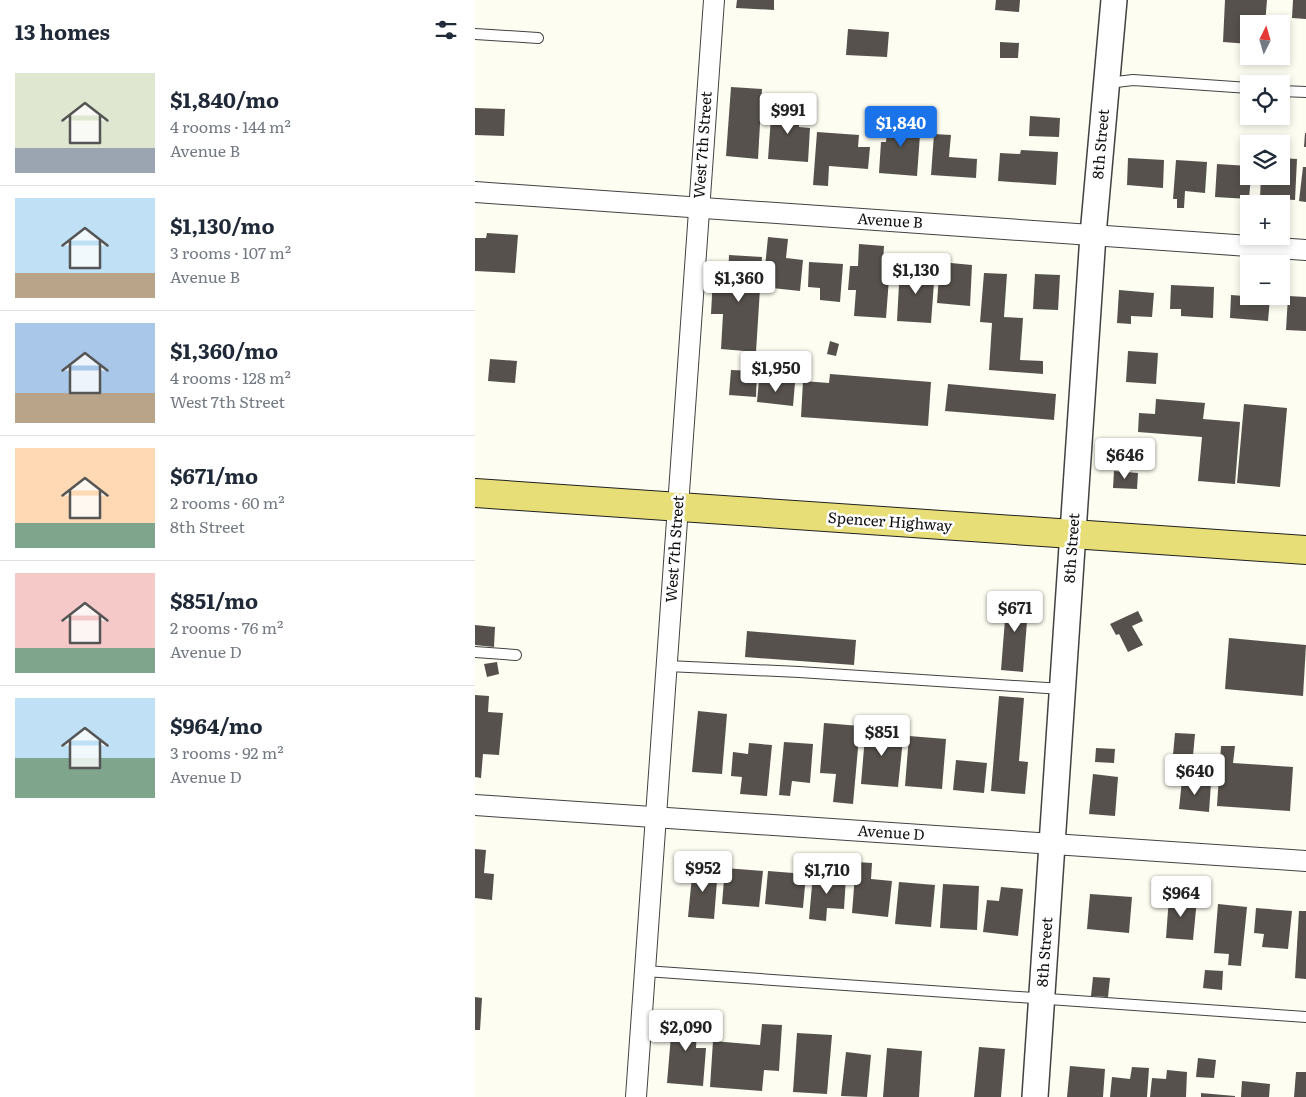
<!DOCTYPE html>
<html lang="en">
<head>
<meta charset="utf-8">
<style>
  body { margin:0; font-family:Literata,serif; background:#f2f2f3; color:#1f2937; height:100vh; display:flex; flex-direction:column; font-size:19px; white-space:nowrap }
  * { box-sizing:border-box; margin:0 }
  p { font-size:16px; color:#747a83 }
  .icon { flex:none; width:28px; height:28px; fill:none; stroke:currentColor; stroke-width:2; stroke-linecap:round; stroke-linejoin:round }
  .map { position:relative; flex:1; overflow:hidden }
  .side { display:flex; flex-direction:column; background:#fff; width:475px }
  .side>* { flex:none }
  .needle { width:32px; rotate:5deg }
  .controls { position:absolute; left:765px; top:15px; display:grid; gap:10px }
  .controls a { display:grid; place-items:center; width:50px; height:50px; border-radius:0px; background:#fff; box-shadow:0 2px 8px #0003; font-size:25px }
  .price { position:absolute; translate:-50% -42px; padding:0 11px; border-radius:5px; background:#fff; color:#222; font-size:16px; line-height:32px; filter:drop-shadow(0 1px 2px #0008) }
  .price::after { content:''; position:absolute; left:50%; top:30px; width:15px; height:11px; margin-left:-8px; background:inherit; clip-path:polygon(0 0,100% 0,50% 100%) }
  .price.selected { background:#1a73e8; color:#fff }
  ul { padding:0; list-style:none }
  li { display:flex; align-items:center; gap:15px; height:125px; padding:0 15px }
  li+li { border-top:1px solid #e0e1e3 }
  li span { display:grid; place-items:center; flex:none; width:140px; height:100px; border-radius:0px; color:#555 }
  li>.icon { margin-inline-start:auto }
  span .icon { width:60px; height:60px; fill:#fffc; stroke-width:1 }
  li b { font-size:21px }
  h2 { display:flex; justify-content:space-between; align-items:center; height:60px; padding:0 15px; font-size:21px }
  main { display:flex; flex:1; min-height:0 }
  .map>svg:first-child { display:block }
  .building { fill:#56514c }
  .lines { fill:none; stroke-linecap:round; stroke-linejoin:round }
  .service-casing { stroke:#424242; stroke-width:12 }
  .minor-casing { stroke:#424242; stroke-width:22 }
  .tertiary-casing { stroke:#424242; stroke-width:28 }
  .primary-casing { stroke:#202020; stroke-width:30 }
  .service { stroke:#fff; stroke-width:10 }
  .minor { stroke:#fff; stroke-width:20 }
  .tertiary { stroke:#fff; stroke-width:25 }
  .primary { stroke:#e8de77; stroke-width:28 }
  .labels { text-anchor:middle; stroke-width:5; stroke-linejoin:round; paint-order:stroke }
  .street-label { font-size:15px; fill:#0f0f0f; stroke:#fff }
</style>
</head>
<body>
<main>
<section class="side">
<h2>13 homes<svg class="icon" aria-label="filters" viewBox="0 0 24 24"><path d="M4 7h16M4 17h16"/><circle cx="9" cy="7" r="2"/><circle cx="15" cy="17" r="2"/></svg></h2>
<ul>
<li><span style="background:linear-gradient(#dfe7d0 75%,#9aa5b1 0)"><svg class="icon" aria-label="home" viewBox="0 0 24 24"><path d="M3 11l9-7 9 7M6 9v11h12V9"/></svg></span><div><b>$1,840/mo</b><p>4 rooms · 144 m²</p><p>Avenue B</p></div></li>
<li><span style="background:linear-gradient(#bfe0f5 75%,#b9a48a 0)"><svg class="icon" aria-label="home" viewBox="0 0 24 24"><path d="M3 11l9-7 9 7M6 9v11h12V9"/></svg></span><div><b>$1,130/mo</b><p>3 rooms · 107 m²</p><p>Avenue B</p></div></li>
<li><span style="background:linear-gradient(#a9c7e8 70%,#b9a48a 0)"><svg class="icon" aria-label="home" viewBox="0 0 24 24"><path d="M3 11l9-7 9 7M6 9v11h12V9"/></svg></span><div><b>$1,360/mo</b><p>4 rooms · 128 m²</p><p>West 7th Street</p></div></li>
<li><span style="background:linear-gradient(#ffd9b3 75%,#7fa58c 0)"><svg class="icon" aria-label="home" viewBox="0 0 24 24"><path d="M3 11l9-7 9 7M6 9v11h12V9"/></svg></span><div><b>$671/mo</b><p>2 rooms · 60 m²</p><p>8th Street</p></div></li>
<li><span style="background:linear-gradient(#f6c9c9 75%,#7fa58c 0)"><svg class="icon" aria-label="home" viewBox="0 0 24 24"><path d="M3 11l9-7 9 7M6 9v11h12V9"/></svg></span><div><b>$851/mo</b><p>2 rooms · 76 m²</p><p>Avenue D</p></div></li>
<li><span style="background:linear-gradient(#bfe0f5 60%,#7fa58c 0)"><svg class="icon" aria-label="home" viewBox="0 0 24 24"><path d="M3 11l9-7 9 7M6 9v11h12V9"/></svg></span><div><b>$964/mo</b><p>3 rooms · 92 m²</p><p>Avenue D</p></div></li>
</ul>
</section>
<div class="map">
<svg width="831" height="1097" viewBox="0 0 831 1097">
  <rect width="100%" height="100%" fill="#fdfdf2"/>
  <g class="building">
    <path d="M262 0H299V10L261 8Z"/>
    <path d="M521 0H545L544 12 520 10Z"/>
    <path d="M750 0H792L790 24H774V44L748 42Z"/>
    <path d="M818 0H831V19L817 18Z"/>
    <path d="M373 29 414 32 412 57 371 55Z"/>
    <path d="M525 42 544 43 543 58H525Z"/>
    <path d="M256 87 287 89 283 159 251 156Z"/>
    <path d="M297 103 325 105 324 127 335 128 333 162 293 159Z"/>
    <path d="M0 108 30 109 29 136 0 135Z"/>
    <path d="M555 116 585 118 584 137 554 136Z"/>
    <path d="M413 119 446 121 442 176 404 173 406 142H411Z"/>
    <path d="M342 132 384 135 383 147H395L393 169 354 166 353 186 338 185Z"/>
    <path d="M830 133H831V147H829Z"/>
    <path d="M459 134 476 135 474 157 502 159 501 178 456 175Z"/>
    <path d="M546 150 583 152 581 185 523 181 525 153 545 154Z"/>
    <path d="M653 158 689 160 688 188 652 185Z"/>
    <path d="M806 158 822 159 820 200 785 198 786 176H806Z"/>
    <path d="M701 160 732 162 730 193 710 191 709 208H702V199H698Z"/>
    <path d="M742 164 774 166V176H776L774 199 740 197Z"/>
    <path d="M828 167H831V202L824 201Z"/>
    <path d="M12 233 43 235 40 273 0 271V238H11Z"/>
    <path d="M293 237 313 239 311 258 328 260 325 291 288 287Z"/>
    <path d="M384 244 409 246 408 264 415 265 411 318 379 316 381 290H373L375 266H383Z"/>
    <path d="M254 255 287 257 281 352 246 349 248 314H236L238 277 253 278Z"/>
    <path d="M334 262 368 264 365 302 345 300V288L333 287Z"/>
    <path d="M465 262 497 265 495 306 462 303Z"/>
    <path d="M425 266 460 269 456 323 422 321Z"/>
    <path d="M509 273 532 274 529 317 548 318 545 360 568 361V374L514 370 517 323 505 322Z"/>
    <path d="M560 274 585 275 583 310 558 309Z"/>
    <path d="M696 285 739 287 738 318 706 316V309H695Z"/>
    <path d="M644 290 679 293 677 317 656 316V324L642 323Z"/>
    <path d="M756 295 795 298 793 321 755 318Z"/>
    <path d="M813 296 831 297V331L811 330Z"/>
    <path d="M355 341 364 344 361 356 352 354Z"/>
    <path d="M653 351 683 353 681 384 651 382Z"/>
    <path d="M15 359 42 361 40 383 13 381Z"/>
    <path d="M256 370 282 371 281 397 254 395Z"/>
    <path d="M355 374 456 382 453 426 326 417 328 381 354 383Z"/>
    <path d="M284 380 320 383 318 406 282 402Z"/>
    <path d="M473 384 581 394 579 420 470 411Z"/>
    <path d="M681 399 730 403 728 419 765 422 760 484 723 481 727 437 663 432 664 413 680 414Z"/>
    <path d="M769 404 812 408 805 487 762 483Z"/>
    <path d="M639 471 663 473 662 489 638 488Z"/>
    <path d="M532 594 554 596 548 672 526 670Z"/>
    <path d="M663 611 668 621 657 626 668 645 653 652 644 634 641 635 635 624Z"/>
    <path d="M0 625 20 627 19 647 0 645Z"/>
    <path d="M272 631 381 640 379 665 270 657Z"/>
    <path d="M754 638 831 645 828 696 750 689Z"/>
    <path d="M22 662 24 674 12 677 9 664Z"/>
    <path d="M0 695 14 696 13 712 28 713 24 755 8 754 6 778 0 777Z"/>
    <path d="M524 696 549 698 544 761 553 762 550 794 516 791Z"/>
    <path d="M223 711 252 714 247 774 217 772Z"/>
    <path d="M399 721 417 722 416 738 428 739 423 787 386 784 390 736H397Z"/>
    <path d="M349 723 385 726 378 804 358 802 361 774 345 773Z"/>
    <path d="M700 733 720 734 717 767 697 766Z"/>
    <path d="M434 736 471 739 467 789 430 786Z"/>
    <path d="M309 742 338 744 335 783 317 781 315 796 304 795Z"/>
    <path d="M274 743 297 745 292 796 265 794 267 777 256 776 258 752 273 754Z"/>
    <path d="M746 746H760L758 763 818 767 815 811 742 806Z"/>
    <path d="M621 748 640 749 639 763 620 762Z"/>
    <path d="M481 760 512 763 509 793 478 790Z"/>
    <path d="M618 774 643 777 640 816 614 814Z"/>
    <path d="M707 780 736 783 734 812 704 809Z"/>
    <path d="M0 849 11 850 9 873 19 874 17 900 0 898Z"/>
    <path d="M381 862 397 863 396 879 417 881 413 917 377 913Z"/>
    <path d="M218 866 243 868 239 919 213 917Z"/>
    <path d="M250 868 288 871 284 907 247 904Z"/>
    <path d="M293 871 331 874 328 908 290 904Z"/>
    <path d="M338 874 371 877 369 909 352 908 351 921 334 919Z"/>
    <path d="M424 882 460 885 456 927 420 924Z"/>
    <path d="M468 884 504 886 502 930 465 928Z"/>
    <path d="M526 887 548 889 543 936 508 932 512 900 524 901Z"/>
    <path d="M615 894 657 897 654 933 612 929Z"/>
    <path d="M694 897 722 899 718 940 691 938Z"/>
    <path d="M743 904 772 907 766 966 753 965 754 954 739 953Z"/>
    <path d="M781 908 817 911 813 949 787 947 789 934 779 933Z"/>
    <path d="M824 911H831V979L820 978Z"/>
    <path d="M730 970 748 971 747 990 728 988Z"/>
    <path d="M618 977 635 978 633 997 616 996Z"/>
    <path d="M0 997 7 998 5 1030H0Z"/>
    <path d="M198 1012 223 1014 221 1048H231L228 1086 192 1083Z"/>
    <path d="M287 1024 307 1025 304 1071 289 1070 287 1091 235 1087 238 1041 285 1045Z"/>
    <path d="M322 1033 357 1035 352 1094 318 1092Z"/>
    <path d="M504 1047 530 1049 526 1097H499Z"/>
    <path d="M412 1048 447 1051 444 1097H408Z"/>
    <path d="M371 1052 396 1055 392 1097 366 1096Z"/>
    <path d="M723 1058 741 1060 739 1078 721 1077Z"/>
    <path d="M595 1066 630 1069 628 1097H592Z"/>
    <path d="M657 1067 674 1068 672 1097H635L637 1077 655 1079Z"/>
    <path d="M692 1070 712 1072 711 1097H675L677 1078 691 1079Z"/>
    <path d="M821 1072H831V1097H819Z"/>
    <path d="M767 1081 795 1084 794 1097H766Z"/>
    <path d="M726 1093 760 1096V1097H726Z"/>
  </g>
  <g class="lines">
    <defs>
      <g id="service">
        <path d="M0 34 63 38"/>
        <path d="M633 83 658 80 774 88"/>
        <path d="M806 91 831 92"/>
        <path d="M0 652 41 655"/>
        <path d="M192 666 324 672 587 689"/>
        <path d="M170 971 831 1017"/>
      </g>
      <g id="minor">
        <path d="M0 192 831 250"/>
        <path d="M0 805 831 861"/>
        <path d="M161 1097 239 0"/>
      </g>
      <path id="tertiary" d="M560 1097 618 235 639 0"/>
      <path id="primary" d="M0 493 831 550"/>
    </defs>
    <use href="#service" class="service-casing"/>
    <use href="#minor" class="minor-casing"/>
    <use href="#tertiary" class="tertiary-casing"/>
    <use href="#primary" class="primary-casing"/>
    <use href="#service" class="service"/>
    <use href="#minor" class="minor"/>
    <use href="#tertiary" class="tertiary"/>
    <use href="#primary" class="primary"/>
  </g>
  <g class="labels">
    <g class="street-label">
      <text transform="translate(626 144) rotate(-85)" y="5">8th Street</text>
      <text transform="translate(228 145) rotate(-86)" y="5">West 7th Street</text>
      <text transform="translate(415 221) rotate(4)" y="5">Avenue B</text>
      <text transform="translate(415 522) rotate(4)" y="5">Spencer Highway</text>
      <text transform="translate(597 548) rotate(-86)" y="5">8th Street</text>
      <text transform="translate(200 549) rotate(-86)" y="5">West 7th Street</text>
      <text transform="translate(416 833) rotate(4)" y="5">Avenue D</text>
      <text transform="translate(570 952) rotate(-86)" y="5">8th Street</text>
    </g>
  </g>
</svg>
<div class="controls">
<a><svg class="needle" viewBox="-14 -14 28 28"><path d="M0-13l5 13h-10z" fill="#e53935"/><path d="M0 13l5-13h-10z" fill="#747a83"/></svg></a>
<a><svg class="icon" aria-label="locate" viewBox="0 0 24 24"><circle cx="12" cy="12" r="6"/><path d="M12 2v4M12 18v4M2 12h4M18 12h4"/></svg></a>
<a><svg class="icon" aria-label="layers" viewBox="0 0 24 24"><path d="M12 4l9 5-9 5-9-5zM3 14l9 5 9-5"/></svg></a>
<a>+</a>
<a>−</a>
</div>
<b class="price" style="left:313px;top:135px">$991</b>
<b class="price selected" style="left:426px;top:148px">$1,840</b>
<b class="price" style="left:441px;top:295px">$1,130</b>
<b class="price" style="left:264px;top:303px">$1,360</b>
<b class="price" style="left:301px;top:393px">$1,950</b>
<b class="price" style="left:650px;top:480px">$646</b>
<b class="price" style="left:540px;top:633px">$671</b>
<b class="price" style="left:407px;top:757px">$851</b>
<b class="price" style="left:720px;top:796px">$640</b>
<b class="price" style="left:228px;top:893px">$952</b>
<b class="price" style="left:352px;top:895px">$1,710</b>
<b class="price" style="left:706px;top:918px">$964</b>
<b class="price" style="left:211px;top:1052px">$2,090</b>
</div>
</main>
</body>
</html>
